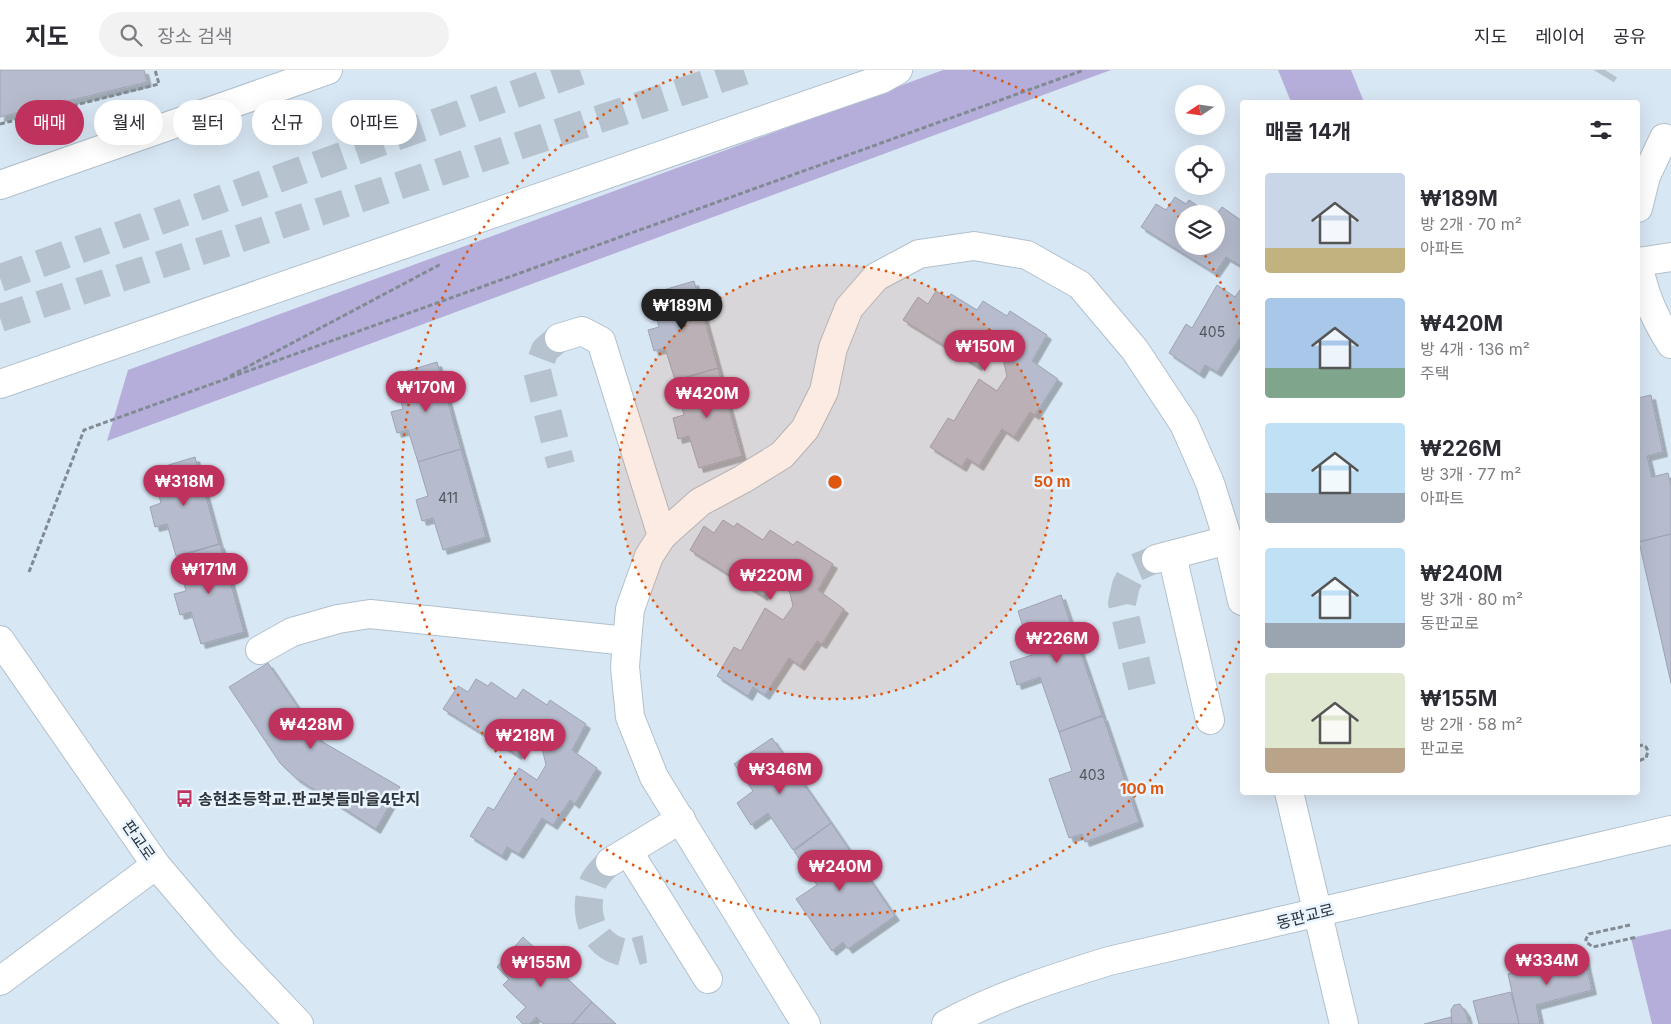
<!DOCTYPE html>
<html lang="ko">
<head>
<meta charset="utf-8">
<style>
  body { margin:0; font-family:Inter,"Noto Sans KR",sans-serif; background:#f2f2f3; color:#2b2b33; height:100vh; display:flex; flex-direction:column; font-size:19px; white-space:nowrap }
  * { box-sizing:border-box; margin:0 }
  p { font-size:16px; color:#7c7c81 }
  .icon { flex:none; width:28px; height:28px; fill:none; stroke:currentColor; stroke-width:2; stroke-linecap:round; stroke-linejoin:round }
  .map { position:relative; flex:1; overflow:hidden }
  .details { position:absolute; left:1240px; top:30px; width:400px; height:695px; display:flex; flex-direction:column; background:#fff; border-radius:5px; box-shadow:0 5px 20px #0002 }
  .details>* { flex:none }
  .guide { position:absolute; left:15px; top:30px; width:475px; height:45px; display:flex; gap:10px }
  .needle { width:32px; rotate:257deg }
  .tools { position:absolute; left:1175px; top:15px; display:grid; gap:10px }
  .tools a { display:grid; place-items:center; width:50px; height:50px; border-radius:50%; background:#fff; box-shadow:0 5px 20px #0002; font-size:25px }
  .price { position:absolute; translate:-50% -42px; padding:0 11px; border-radius:18px; background:#c0325e; color:#fff; font-size:16px; line-height:32px; filter:drop-shadow(0 1px 2px #0008) }
  .price::after { content:''; position:absolute; left:50%; top:30px; width:15px; height:11px; margin-left:-8px; background:inherit; clip-path:polygon(0 0,100% 0,50% 100%) }
  .price.active { background:#222; color:#fff }
  ul { padding:0; list-style:none }
  li { display:flex; align-items:center; gap:15px; height:125px; padding:0 25px }
  li span { display:grid; place-items:center; flex:none; width:140px; height:100px; border-radius:5px; color:#555 }
  li>.icon { margin-inline-start:auto }
  span .icon { width:60px; height:60px; fill:#fffc; stroke-width:1 }
  li b { font-size:21px }
  h2 { display:flex; justify-content:space-between; align-items:center; height:60px; padding:0 25px; font-size:21px }
  .chip { padding:0 18px; border-radius:22px; background:#fff; box-shadow:0 5px 20px #0002; font-size:18px; line-height:45px }
  .chip.active { background:#c0325e; color:#fff }
  header { display:flex; align-items:center; gap:30px; box-sizing:border-box; height:70px; padding:0 25px; background:#fff; border-bottom:1px solid #e1e1e2 }
  header strong { font-size:24px }
  nav { display:flex; gap:28px; margin-inline-start:auto; font-size:18px }
  .search { width:350px; height:45px; background:#f2f2f3; display:flex; align-items:center; gap:12px; box-sizing:border-box; padding:0 18px; border-radius:28px; color:#7c7c81; font-size:19px }
  .map>svg:first-child { display:block }
  .green { fill:#b6aeda }
  .building { fill:#b6bccd; stroke:#9ca3b3; filter:url(#shadow) }
  .lines { fill:none; stroke-linecap:round; stroke-linejoin:round }
  .minor-tunnel { stroke:#b6c3cf; stroke-width:28; stroke-dasharray:28 14; stroke-linecap:butt }
  .highway-tunnel { stroke:#b6c3cf; stroke-width:28; stroke-dasharray:28 14; stroke-linecap:butt }
  .minor-casing { stroke:#b1c0cd; stroke-width:30 }
  .major-casing { stroke:#b1c0cd; stroke-width:30 }
  .highway-casing { stroke:#b1c0cd; stroke-width:30 }
  .path { stroke:#818b94; stroke-width:3; stroke-dasharray:5 2.5; stroke-linecap:butt }
  .minor { stroke:#fff; stroke-width:28 }
  .major { stroke:#fff; stroke-width:28 }
  .highway { stroke:#fff; stroke-width:28 }
  .ring { fill:none; stroke:#df570e; stroke-width:2.5; stroke-dasharray:2.5 5 }
  .labels { text-anchor:middle; stroke-width:5; stroke-linejoin:round; paint-order:stroke }
  .number-label { font-size:14px; fill:#50565e }
  .poi-label { font-size:16px; font-weight:bold; fill:#2e3439; stroke:#e8f4ff; text-anchor:start }
  .street-label { font-size:16px; fill:#2e3439; stroke:#e8f4ff }
  .centre { fill:#df570e; stroke:#e8f4ff; stroke-width:2.5 }
  .ring-label { font-size:15px; text-anchor:middle; font-weight:bold; fill:#df570e; stroke:#e8f4ff; stroke-width:5; stroke-linejoin:round; paint-order:stroke }
</style>
</head>
<body>
<header>
<strong>지도</strong>
<div class="search"><svg class="icon" aria-label="search" viewBox="0 0 24 24"><circle cx="10" cy="10" r="6"/><path d="M15 15l6 6"/></svg>장소 검색</div>
<nav><a>지도</a><a>레이어</a><a>공유</a></nav>
</header>
<div class="map">
<svg width="1671" height="954" viewBox="0 0 1671 954">
  <defs>
    <filter id="shadow"><feDropShadow dx="4.5" dy="4.5" stdDeviation="0" flood-color="#0004"/></filter>
  </defs>
  <rect width="100%" height="100%" fill="#d8e7f4"/>
  <g class="green">
    <path d="M943 0H1111L107 371 128 300Z"/>
    <path d="M1278 0H1351L1364 32H1291Z"/>
    <path d="M1671 859V954H1652L1631 868Z"/>
  </g>
  <g class="building">
    <path d="M0 0H144L147 12 0 47Z"/>
    <path d="M1175 127 1186 134 1189 130 1210 144H1184V176H1216V145L1222 137 1242 151V202L1241 196 1226 187 1215 203 1141 157 1156 134 1166 140Z"/>
    <path d="M694 211 718 298 675 310 665 278 654 281 648 260 659 257 650 224Z"/>
    <path d="M1217 215 1235 227 1242 217V267L1241 266 1217 302 1205 295 1200 304 1169 283 1186 254 1192 258Z"/>
    <path d="M936 221 948 228 951 224 977 240 983 231 1007 246 1010 241 1047 265 1032 291 1058 309 1035 345 1030 342 1014 367 1002 359 979 396 967 388 962 397 930 377 948 348 954 351 979 309 997 321 1007 306 1003 289 988 281 977 296 903 250 918 227 928 234Z"/>
    <path d="M437 292 461 379 418 392 408 360 397 363 391 342 403 339 394 305Z"/>
    <path d="M718 298 742 386 699 398 689 366 678 369 673 348 684 345 675 311Z"/>
    <path d="M1651 325 1663 382 1647 386 1652 407 1668 403 1671 417V464L1638 472V328Z"/>
    <path d="M461 379 486 467 443 480 433 448 422 451 416 430 428 426 418 392Z"/>
    <path d="M195 387 219 474 176 486 167 454 155 457 150 437 161 433 152 400Z"/>
    <path d="M723 450 734 457 737 453 763 470 770 460 793 475 797 471 833 494 818 520 844 539 822 574 817 571 800 596 789 588 765 625 753 617 748 626 717 606 734 577 741 581 765 538 783 550 793 536 789 519 774 510 763 526 690 480 704 456 714 463Z"/>
    <path d="M1671 464V613L1639 472Z"/>
    <path d="M220 474 244 562 201 574 191 542 180 545 174 524 186 521 177 487Z"/>
    <path d="M1061 525 1102 645 1059 662 1040 607 1017 615 1010 592 1032 585 1018 541Z"/>
    <path d="M268 593 321 671 400 717 376 759 296 708 280 693 229 617Z"/>
    <path d="M476 609 488 616 491 612 516 629 523 619 547 635 550 630 586 654 572 680 597 698 575 734 570 730 553 755 542 748 519 784 507 777 502 786 470 766 488 737 494 740 519 698 537 710 546 695 542 678 528 669 517 685 443 639 458 616 468 622Z"/>
    <path d="M1103 646 1139 752 1085 772 1082 764 1069 768 1049 709 1072 701 1059 662Z"/>
    <path d="M772 668 831 753 793 780 768 743 751 755 737 733 753 721 734 694Z"/>
    <path d="M831 753 895 846 848 879 843 872 832 881 796 829 817 815 794 781Z"/>
    <path d="M523 867 592 932 572 954H544L536 947 530 954H523L516 947 526 937 503 915 509 909 497 897Z"/>
    <path d="M1584 885 1592 920 1536 935 1540 954H1519L1508 904Z"/>
    <path d="M1511 922 1519 954H1479L1473 931Z"/>
    <path d="M592 932 616 954H573Z"/>
    <path d="M1460 934 1466 943 1469 954H1452L1451 940 1454 935Z"/>
    <path d="M1451 947 1452 954H1424Z"/>
  </g>
  <g class="lines">
    <g class="minor-tunnel">
      <path d="M1602 5 1605 0"/>
      <path d="M559 268 545 280 537 301 561 395"/>
      <path d="M1142 617 1122 533 1126 515 1135 498 1156 489"/>
      <path d="M610 792C604 798 596 805 593 813 582 842 592 877 626 883 631 884 639 880 645 879"/>
    </g>
    <g class="highway-tunnel">
      <path d="M0 208 583 0"/>
      <path d="M0 248 747 0"/>
    </g>
    <defs>
      <g id="minor">
        <path d="M1638 138 1646 106 1664 68"/>
        <path d="M1638 191V192L1671 187"/>
        <path d="M1638 192C1643 222 1654 248 1671 274"/>
        <path d="M559 268 582 261 601 271 662 466"/>
        <path d="M1172 485 1210 650"/>
        <path d="M1156 489 1228 470"/>
        <path d="M260 580 292 562 338 549 370 544 627 571"/>
        <path d="M1289 722 1344 954"/>
        <path d="M628 781 708 909"/>
        <path d="M610 792 681 749"/>
        <path d="M0 911 156 795"/>
        <path d="M806 954 654 707 630 647 625 597 627 571 630 539 649 486 662 466 700 432 743 409 782 385 805 359 824 321 833 278 849 238 876 207 919 184 974 176 1027 185 1080 215 1135 280 1184 354 1210 413 1228 470 1242 531"/>
      </g>
      <g id="major">
        <path d="M0 570 156 795 226 877 299 954"/>
        <path d="M946 954C998 926 1054 908 1109 891L1671 760"/>
      </g>
      <g id="highway">
        <path d="M0 115 328 0"/>
        <path d="M0 314 882 9 898 0"/>
      </g>
    </defs>
    <use href="#minor" class="minor-casing"/>
    <use href="#major" class="major-casing"/>
    <use href="#highway" class="highway-casing"/>
    <g class="path">
      <path d="M0 54 159 14 155 0"/>
      <path d="M230 306 441 194"/>
      <path d="M29 502 84 360 1084 0"/>
      <path d="M1638 676 1643 675 1646 677 1648 681 1646 688 1638 691"/>
      <path d="M1630 855 1589 864 1586 869V872L1593 877 1637 867"/>
    </g>
    <use href="#minor" class="minor"/>
    <use href="#major" class="major"/>
    <use href="#highway" class="highway"/>
  </g>
  <circle cx="835" cy="412" r="217" fill="#df570e" fill-opacity=".12"/>
  <g class="ring">
    <circle cx="835" cy="412" r="217"/>
    <path d="M1242 564A434 434 0 1 1 697 0M973 0A434 434 0 0 1 1182 151M1201 179A434 434 0 0 1 1242 260"/>
  </g>
  <defs>
    <symbol id="bus-bare" viewBox="-9 -9 18 18"><path d="M-5-6H5V4H4V6H2V4H-2V6H-4V4H-5ZM-3.5-4V0h7V-4ZM-3.5 1.2v1.5H-2V1.2ZM2 1.2v1.5H3.5V1.2Z" fill="#c0325e" stroke="#e8f4ff" stroke-width="2.5" paint-order="stroke"/></symbol>
  </defs>
  <g fill-rule="evenodd">
    <use href="#bus-bare" x="172" y="716" width="25" height="25"/>
  </g>
  <g class="labels">
    <g class="number-label">
      <text x="1212" y="267">405</text>
      <text x="448" y="433">411</text>
      <text x="1092" y="710">403</text>
    </g>
    <g class="poi-label">
      <text x="198" y="735">송현초등학교.판교봇들마을4단지</text>
    </g>
    <g class="street-label">
      <text transform="translate(139 770) rotate(55)" y="6">판교로</text>
      <text transform="translate(1305 846) rotate(-14)" y="6">동판교로</text>
    </g>
  </g>
  <circle cx="835" cy="412" r="8" class="centre"/>
  <g class="ring-label">
    <text x="1052" y="417">50 m</text>
    <text x="1142" y="724">100 m</text>
  </g>
</svg>
<div class="tools">
<a><svg class="needle" viewBox="-14 -14 28 28"><path d="M0-13l5 13h-10z" fill="#e53935"/><path d="M0 13l5-13h-10z" fill="#7c7c81"/></svg></a>
<a><svg class="icon" aria-label="locate" viewBox="0 0 24 24"><circle cx="12" cy="12" r="6"/><path d="M12 2v4M12 18v4M2 12h4M18 12h4"/></svg></a>
<a><svg class="icon" aria-label="layers" viewBox="0 0 24 24"><path d="M12 4l9 5-9 5-9-5zM3 14l9 5 9-5"/></svg></a>
</div>
<b class="price active" style="left:682px;top:261px">₩189M</b>
<b class="price" style="left:985px;top:302px">₩150M</b>
<b class="price" style="left:426px;top:343px">₩170M</b>
<b class="price" style="left:707px;top:349px">₩420M</b>
<b class="price" style="left:184px;top:437px">₩318M</b>
<b class="price" style="left:209px;top:525px">₩171M</b>
<b class="price" style="left:771px;top:531px">₩220M</b>
<b class="price" style="left:1057px;top:594px">₩226M</b>
<b class="price" style="left:311px;top:680px">₩428M</b>
<b class="price" style="left:525px;top:691px">₩218M</b>
<b class="price" style="left:780px;top:725px">₩346M</b>
<b class="price" style="left:840px;top:822px">₩240M</b>
<b class="price" style="left:1547px;top:916px">₩334M</b>
<b class="price" style="left:541px;top:918px">₩155M</b>
<div class="guide">
<a class="chip active">매매</a>
<a class="chip">월세</a>
<a class="chip">필터</a>
<a class="chip">신규</a>
<a class="chip">아파트</a>
</div>
<section class="details">
<h2>매물 14개<svg class="icon" aria-label="filters" viewBox="0 0 24 24"><path d="M4 7h16M4 17h16"/><circle cx="9" cy="7" r="2"/><circle cx="15" cy="17" r="2"/></svg></h2>
<ul>
<li><span style="background:linear-gradient(#c9d6e8 75%,#c2b280 0)"><svg class="icon" aria-label="home" viewBox="0 0 24 24"><path d="M3 11l9-7 9 7M6 9v11h12V9"/></svg></span><div><b>₩189M</b><p>방 2개 · 70 m²</p><p>아파트</p></div></li>
<li><span style="background:linear-gradient(#a9c7e8 70%,#7fa58c 0)"><svg class="icon" aria-label="home" viewBox="0 0 24 24"><path d="M3 11l9-7 9 7M6 9v11h12V9"/></svg></span><div><b>₩420M</b><p>방 4개 · 136 m²</p><p>주택</p></div></li>
<li><span style="background:linear-gradient(#bfe0f5 70%,#9aa5b1 0)"><svg class="icon" aria-label="home" viewBox="0 0 24 24"><path d="M3 11l9-7 9 7M6 9v11h12V9"/></svg></span><div><b>₩226M</b><p>방 3개 · 77 m²</p><p>아파트</p></div></li>
<li><span style="background:linear-gradient(#bfe0f5 75%,#9aa5b1 0)"><svg class="icon" aria-label="home" viewBox="0 0 24 24"><path d="M3 11l9-7 9 7M6 9v11h12V9"/></svg></span><div><b>₩240M</b><p>방 3개 · 80 m²</p><p>동판교로</p></div></li>
<li><span style="background:linear-gradient(#dfe7d0 75%,#b9a48a 0)"><svg class="icon" aria-label="home" viewBox="0 0 24 24"><path d="M3 11l9-7 9 7M6 9v11h12V9"/></svg></span><div><b>₩155M</b><p>방 2개 · 58 m²</p><p>판교로</p></div></li>
</ul>
</section>
</div>
</body>
</html>
